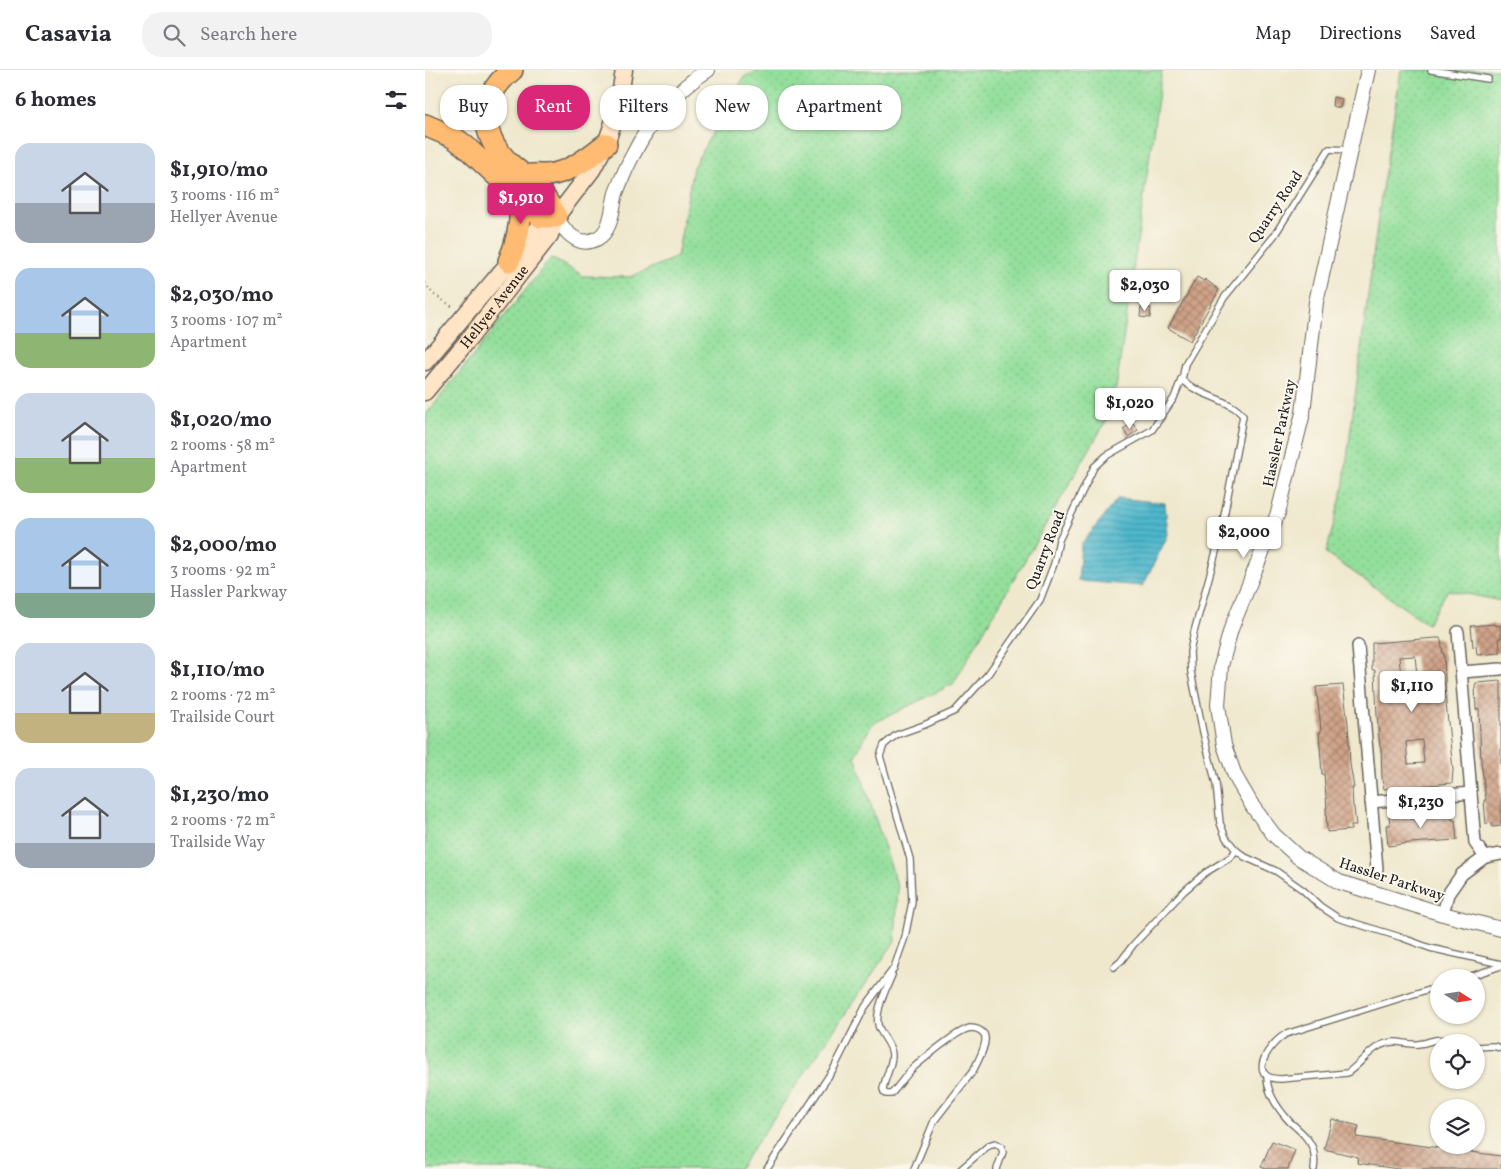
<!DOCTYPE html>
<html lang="en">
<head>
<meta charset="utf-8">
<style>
  body { margin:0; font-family:Vollkorn,serif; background:#f2f2f3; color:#2b2b33; height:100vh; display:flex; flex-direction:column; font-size:19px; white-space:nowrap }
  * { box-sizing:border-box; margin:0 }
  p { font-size:16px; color:#7c7c81 }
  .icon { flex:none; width:28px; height:28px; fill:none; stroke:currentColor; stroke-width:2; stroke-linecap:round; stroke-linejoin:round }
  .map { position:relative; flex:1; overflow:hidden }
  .details { display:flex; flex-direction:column; background:#fff; width:425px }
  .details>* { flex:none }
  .hud { position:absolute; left:15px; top:15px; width:475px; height:45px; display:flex; gap:10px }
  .needle { width:32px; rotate:102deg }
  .controls { position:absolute; left:1005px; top:899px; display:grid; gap:10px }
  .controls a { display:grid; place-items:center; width:55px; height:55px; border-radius:50%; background:#fff; box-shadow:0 1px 4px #0004; font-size:25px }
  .price { position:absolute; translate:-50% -42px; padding:0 11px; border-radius:5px; background:#fff; color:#222; font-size:16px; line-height:32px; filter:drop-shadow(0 1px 2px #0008) }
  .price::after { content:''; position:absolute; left:50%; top:30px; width:15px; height:11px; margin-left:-8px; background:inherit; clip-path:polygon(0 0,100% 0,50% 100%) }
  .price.active { background:#db2777; color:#fff }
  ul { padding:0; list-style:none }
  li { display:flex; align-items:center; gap:15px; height:125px; padding:0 15px }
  li span { display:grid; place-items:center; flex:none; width:140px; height:100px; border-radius:15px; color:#555 }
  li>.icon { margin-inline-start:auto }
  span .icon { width:60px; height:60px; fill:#fffc; stroke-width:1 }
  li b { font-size:21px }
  h2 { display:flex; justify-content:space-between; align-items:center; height:60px; padding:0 15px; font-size:21px }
  .tag { padding:0 18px; border-radius:20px; background:#fff; box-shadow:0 1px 4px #0004; font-size:18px; line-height:45px }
  .tag.active { background:#db2777; color:#fff }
  header { display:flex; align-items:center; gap:30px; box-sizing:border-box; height:70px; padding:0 25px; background:#fff; border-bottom:1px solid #e1e1e2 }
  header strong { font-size:24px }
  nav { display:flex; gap:28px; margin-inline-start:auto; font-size:18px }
  .search { width:350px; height:45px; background:#f2f2f3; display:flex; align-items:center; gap:12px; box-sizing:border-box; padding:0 18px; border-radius:20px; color:#7c7c81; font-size:19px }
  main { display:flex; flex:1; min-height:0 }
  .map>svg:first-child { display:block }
  .grass { fill:url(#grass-dots); stroke:#587e5c }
  .water { fill:url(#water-rules); stroke:#356a74 }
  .building { fill:url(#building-cross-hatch); fill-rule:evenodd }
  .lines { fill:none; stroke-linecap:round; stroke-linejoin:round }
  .service-casing { stroke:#66635a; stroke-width:8 }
  .minor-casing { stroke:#66635a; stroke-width:14 }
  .tertiary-casing { stroke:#66635a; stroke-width:16 }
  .secondary-casing { stroke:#66635a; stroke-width:19 }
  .motorway-casing { stroke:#66635a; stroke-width:24 }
  .path { stroke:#66635a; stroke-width:2; stroke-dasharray:1 4; stroke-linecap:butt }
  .service { stroke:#fff; stroke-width:5.5 }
  .minor { stroke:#fff; stroke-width:11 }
  .tertiary { stroke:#fff; stroke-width:14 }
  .secondary { stroke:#ffe4c6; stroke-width:16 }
  .motorway { stroke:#ffbb71; stroke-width:21 }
  .labels { text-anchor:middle; stroke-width:4; stroke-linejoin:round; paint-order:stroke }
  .street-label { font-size:15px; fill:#1c1c1c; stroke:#fbf7ec }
</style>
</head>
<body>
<header>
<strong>Casavia</strong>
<div class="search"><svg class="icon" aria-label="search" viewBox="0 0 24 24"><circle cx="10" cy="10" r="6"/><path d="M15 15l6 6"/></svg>Search here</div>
<nav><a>Map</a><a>Directions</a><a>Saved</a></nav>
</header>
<main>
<section class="details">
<h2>6 homes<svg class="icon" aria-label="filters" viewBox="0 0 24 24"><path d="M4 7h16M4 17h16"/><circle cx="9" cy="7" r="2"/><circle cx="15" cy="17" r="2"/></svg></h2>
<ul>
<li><span style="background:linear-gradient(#c9d6e8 60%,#9aa5b1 0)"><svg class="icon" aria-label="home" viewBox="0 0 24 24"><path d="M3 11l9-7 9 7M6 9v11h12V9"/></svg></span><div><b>$1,910/mo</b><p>3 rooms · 116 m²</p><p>Hellyer Avenue</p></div></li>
<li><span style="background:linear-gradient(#a9c7e8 65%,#8fb573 0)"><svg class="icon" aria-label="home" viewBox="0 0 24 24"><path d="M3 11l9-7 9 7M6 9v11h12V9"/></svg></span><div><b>$2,030/mo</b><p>3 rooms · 107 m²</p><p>Apartment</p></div></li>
<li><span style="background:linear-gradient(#c9d6e8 65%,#8fb573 0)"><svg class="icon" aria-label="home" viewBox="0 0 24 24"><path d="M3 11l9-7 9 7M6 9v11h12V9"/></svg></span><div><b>$1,020/mo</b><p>2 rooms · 58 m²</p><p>Apartment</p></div></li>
<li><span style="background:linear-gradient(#a9c7e8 75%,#7fa58c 0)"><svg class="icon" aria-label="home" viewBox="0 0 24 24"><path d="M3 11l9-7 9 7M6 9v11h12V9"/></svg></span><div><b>$2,000/mo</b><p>3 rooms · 92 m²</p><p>Hassler Parkway</p></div></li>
<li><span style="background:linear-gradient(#c9d6e8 70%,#c2b280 0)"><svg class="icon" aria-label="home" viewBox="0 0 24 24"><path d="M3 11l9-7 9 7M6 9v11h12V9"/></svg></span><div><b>$1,110/mo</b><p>2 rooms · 72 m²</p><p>Trailside Court</p></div></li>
<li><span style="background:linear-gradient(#c9d6e8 75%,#9aa5b1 0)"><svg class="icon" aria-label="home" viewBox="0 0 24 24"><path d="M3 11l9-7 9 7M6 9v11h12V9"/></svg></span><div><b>$1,230/mo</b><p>2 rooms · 72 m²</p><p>Trailside Way</p></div></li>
</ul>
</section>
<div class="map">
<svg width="1076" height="1099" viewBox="0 0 1076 1099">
  <defs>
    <pattern id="grass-dots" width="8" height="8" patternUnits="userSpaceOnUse" patternTransform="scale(1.25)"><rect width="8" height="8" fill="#93df9b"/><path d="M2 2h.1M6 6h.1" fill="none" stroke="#7ebf85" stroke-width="1.8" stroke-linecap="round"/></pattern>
    <pattern id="water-rules" width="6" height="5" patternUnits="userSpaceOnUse" patternTransform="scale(1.25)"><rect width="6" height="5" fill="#4eb7cc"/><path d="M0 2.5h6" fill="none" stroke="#4094a5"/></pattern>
    <pattern id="building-cross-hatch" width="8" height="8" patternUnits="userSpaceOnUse" patternTransform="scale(1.25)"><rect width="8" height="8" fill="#d0a389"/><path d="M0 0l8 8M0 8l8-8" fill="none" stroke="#a8846f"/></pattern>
  </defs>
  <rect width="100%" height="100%" fill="#fbf7ec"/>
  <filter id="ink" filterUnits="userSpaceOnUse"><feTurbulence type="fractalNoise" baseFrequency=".02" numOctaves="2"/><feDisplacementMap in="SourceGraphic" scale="10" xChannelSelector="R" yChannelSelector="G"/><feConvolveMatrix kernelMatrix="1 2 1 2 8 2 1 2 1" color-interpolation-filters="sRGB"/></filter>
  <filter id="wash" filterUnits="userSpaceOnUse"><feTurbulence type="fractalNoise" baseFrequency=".0096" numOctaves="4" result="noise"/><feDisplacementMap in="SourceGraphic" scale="20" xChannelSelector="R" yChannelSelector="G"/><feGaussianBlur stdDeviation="1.12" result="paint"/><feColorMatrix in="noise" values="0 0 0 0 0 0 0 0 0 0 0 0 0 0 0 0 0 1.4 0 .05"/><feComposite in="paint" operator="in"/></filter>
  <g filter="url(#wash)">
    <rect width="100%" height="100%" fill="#efe8cd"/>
    <g class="grass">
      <path d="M334 0H742L737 1 688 339 528 614 447 654 430 686 473 818 470 871 314 1099H0V346L126 188 159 206 205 207 252 187 268 97 319 7Z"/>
      <path d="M976 0H1076V531L1023 520 1002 554 901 483 918 419 956 125Z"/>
    </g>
    <path class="water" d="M693 428 740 433 743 465 718 516 653 511 656 475Z"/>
    <g id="blocks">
      <g class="building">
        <path d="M908 27 917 29 915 38 907 36Z"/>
        <path d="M772 207 779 211 780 209 794 220 765 271 743 258Z"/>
        <path d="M716 237 726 238 725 248 715 247Z"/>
        <path d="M708 353 713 360 703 367 698 359Z"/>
        <path d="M1069 554V555L1076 556V568H1074L1075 583 1052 585 1051 576 1048 577 1046 556Z"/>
        <path d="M1011 568H1015L1016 570 1018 584H1019L1021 633 1028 700 1027 713 959 719 957 708 956 677H955L952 646 950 600H947V573ZM990 586 992 605 976 606 974 587ZM997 670 999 693 983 694 981 672Z"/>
        <path d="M1076 611V756L1067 757V753L1061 754 1060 743 1059 730H1061L1056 692 1054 639 1051 640 1050 616 1051 613Z"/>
        <path d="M918 615 923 654 925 694 929 718H927L928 737H929L931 756H926V760L902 762 901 738H902L899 704H897L894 663 896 662 895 649 891 617Z"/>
        <path d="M1026 741 1027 750H1030L1032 770 985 773 963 776 961 755H965L964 746 984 745 985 749 1003 748V745H1007V743Z"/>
        <path d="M907 1049 934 1056 931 1067 1076 1086V1099H973L932 1093 933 1087 899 1079Z"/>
        <path d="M847 1071 870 1080 863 1099H841L836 1097Z"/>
      </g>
    </g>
  </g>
  <g filter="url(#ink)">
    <use href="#blocks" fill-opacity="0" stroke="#66635a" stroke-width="1"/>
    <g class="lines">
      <defs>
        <g id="service">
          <path d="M1006 0 1063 9"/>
          <path d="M756 309C773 326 806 329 818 346L795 467 769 562 765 582 766 602 778 662 791 714 795 753 801 768 811 780 820 787 851 801 878 820 895 836 913 848 975 867 1005 878 1076 894"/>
          <path d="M689 897 696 891 708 875 758 822 780 803 806 787 811 780"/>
          <path d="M467 905C461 920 447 946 455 960 459 968 467 976 467 985 467 996 460 1007 458 1019L459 1022 461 1024H466L468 1022C475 1014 481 1005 488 998 499 989 532 960 545 958 550 958 556 960 559 964 564 972 552 993 548 1001L509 1051 489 1099"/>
          <path d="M1040 908 1076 896"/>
          <path d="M1014 916 861 964C844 973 820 1009 856 1009L922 1003C939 992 948 972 970 972 978 972 985 975 993 974 1010 972 1008 966 1027 972"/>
          <path d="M1051 977 1068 976 1076 978"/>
          <path d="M842 1007C842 1023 854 1040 865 1052 874 1060 884 1068 888 1079 890 1086 890 1092 889 1099"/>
          <path d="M342 1099 409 998 440 937 469 898 480 867 487 832 485 789 455 686 459 675 471 665 499 655 530 641 563 604 615 530 629 494 634 470 669 397 681 386 727 360 749 328 758 305 760 294 799 228 849 166 904 79 925 80"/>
          <path d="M536 1099 564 1075 570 1073 576 1076 578 1082 572 1099"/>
        </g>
        <g id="minor">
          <path d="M1033 562 1050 773 1060 787"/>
          <path d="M933 576 952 799"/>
          <path d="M1036 602 1076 599"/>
          <path d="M946 732 1046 723"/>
          <path d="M1018 844 1023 824 1037 804 1060 787 1076 784"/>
        </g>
        <g id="tertiary">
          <path d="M943 0 891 232 878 343 853 443 806 559 796 596 793 635 799 675 810 706 828 737 849 765 873 787 914 812 1018 844 1076 859"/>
          <path d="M131 147C140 162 154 179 173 168 187 160 187 138 191 123 196 111 201 97 208 85 224 52 252 19 283 0"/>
        </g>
        <g id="secondary">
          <path d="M0 292 115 156 131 147"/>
          <path id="s1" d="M0 322 44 269 125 165 131 147 167 100 181 74 193 38 199 0"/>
        </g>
        <g id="motorway">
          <path d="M0 55 28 67 40 76 116 147H131C124 131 112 117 98 105 93 100 86 96 81 90 53 61 56 25 87 0"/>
          <path d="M99 106C107 104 114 105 122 105 145 103 164 87 181 74"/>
          <path d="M84 191C93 170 97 151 95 129"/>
        </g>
      </defs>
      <use href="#service" class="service-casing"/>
      <use href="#minor" class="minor-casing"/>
      <use href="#tertiary" class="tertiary-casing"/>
      <use href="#secondary" class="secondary-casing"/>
      <use href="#motorway" class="motorway-casing"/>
      <path class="path" d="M0 213 8 224 28 237"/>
      <use href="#service" class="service"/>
      <use href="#minor" class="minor"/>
      <use href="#tertiary" class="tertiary"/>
      <use href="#secondary" class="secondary"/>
      <use href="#motorway" class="motorway"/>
    </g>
  </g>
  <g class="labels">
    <g class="street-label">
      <text transform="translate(850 137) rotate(-56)" y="5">Quarry Road</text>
      <text dy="5" stroke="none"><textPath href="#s1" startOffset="110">Hellyer Avenue</textPath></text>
      <text transform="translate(854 363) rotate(-78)" y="5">Hassler Parkway</text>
      <text transform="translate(620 480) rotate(-69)" y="5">Quarry Road</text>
      <text transform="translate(967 809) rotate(18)" y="5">Hassler Parkway</text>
    </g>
  </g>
</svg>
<div class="controls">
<a><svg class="needle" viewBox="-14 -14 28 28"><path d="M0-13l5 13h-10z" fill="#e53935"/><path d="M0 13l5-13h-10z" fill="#7c7c81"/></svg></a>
<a><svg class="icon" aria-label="locate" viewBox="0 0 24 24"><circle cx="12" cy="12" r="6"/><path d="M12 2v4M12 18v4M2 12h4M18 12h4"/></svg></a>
<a><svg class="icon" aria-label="layers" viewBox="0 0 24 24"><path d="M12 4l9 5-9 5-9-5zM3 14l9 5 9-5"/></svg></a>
</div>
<b class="price active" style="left:96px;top:155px">$1,910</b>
<b class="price" style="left:720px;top:242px">$2,030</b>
<b class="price" style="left:705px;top:360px">$1,020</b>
<b class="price" style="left:819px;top:489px">$2,000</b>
<b class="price" style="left:987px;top:643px">$1,110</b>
<b class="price" style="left:996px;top:759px">$1,230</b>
<div class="hud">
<a class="tag">Buy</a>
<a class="tag active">Rent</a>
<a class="tag">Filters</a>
<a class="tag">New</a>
<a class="tag">Apartment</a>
</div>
</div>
</main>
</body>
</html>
